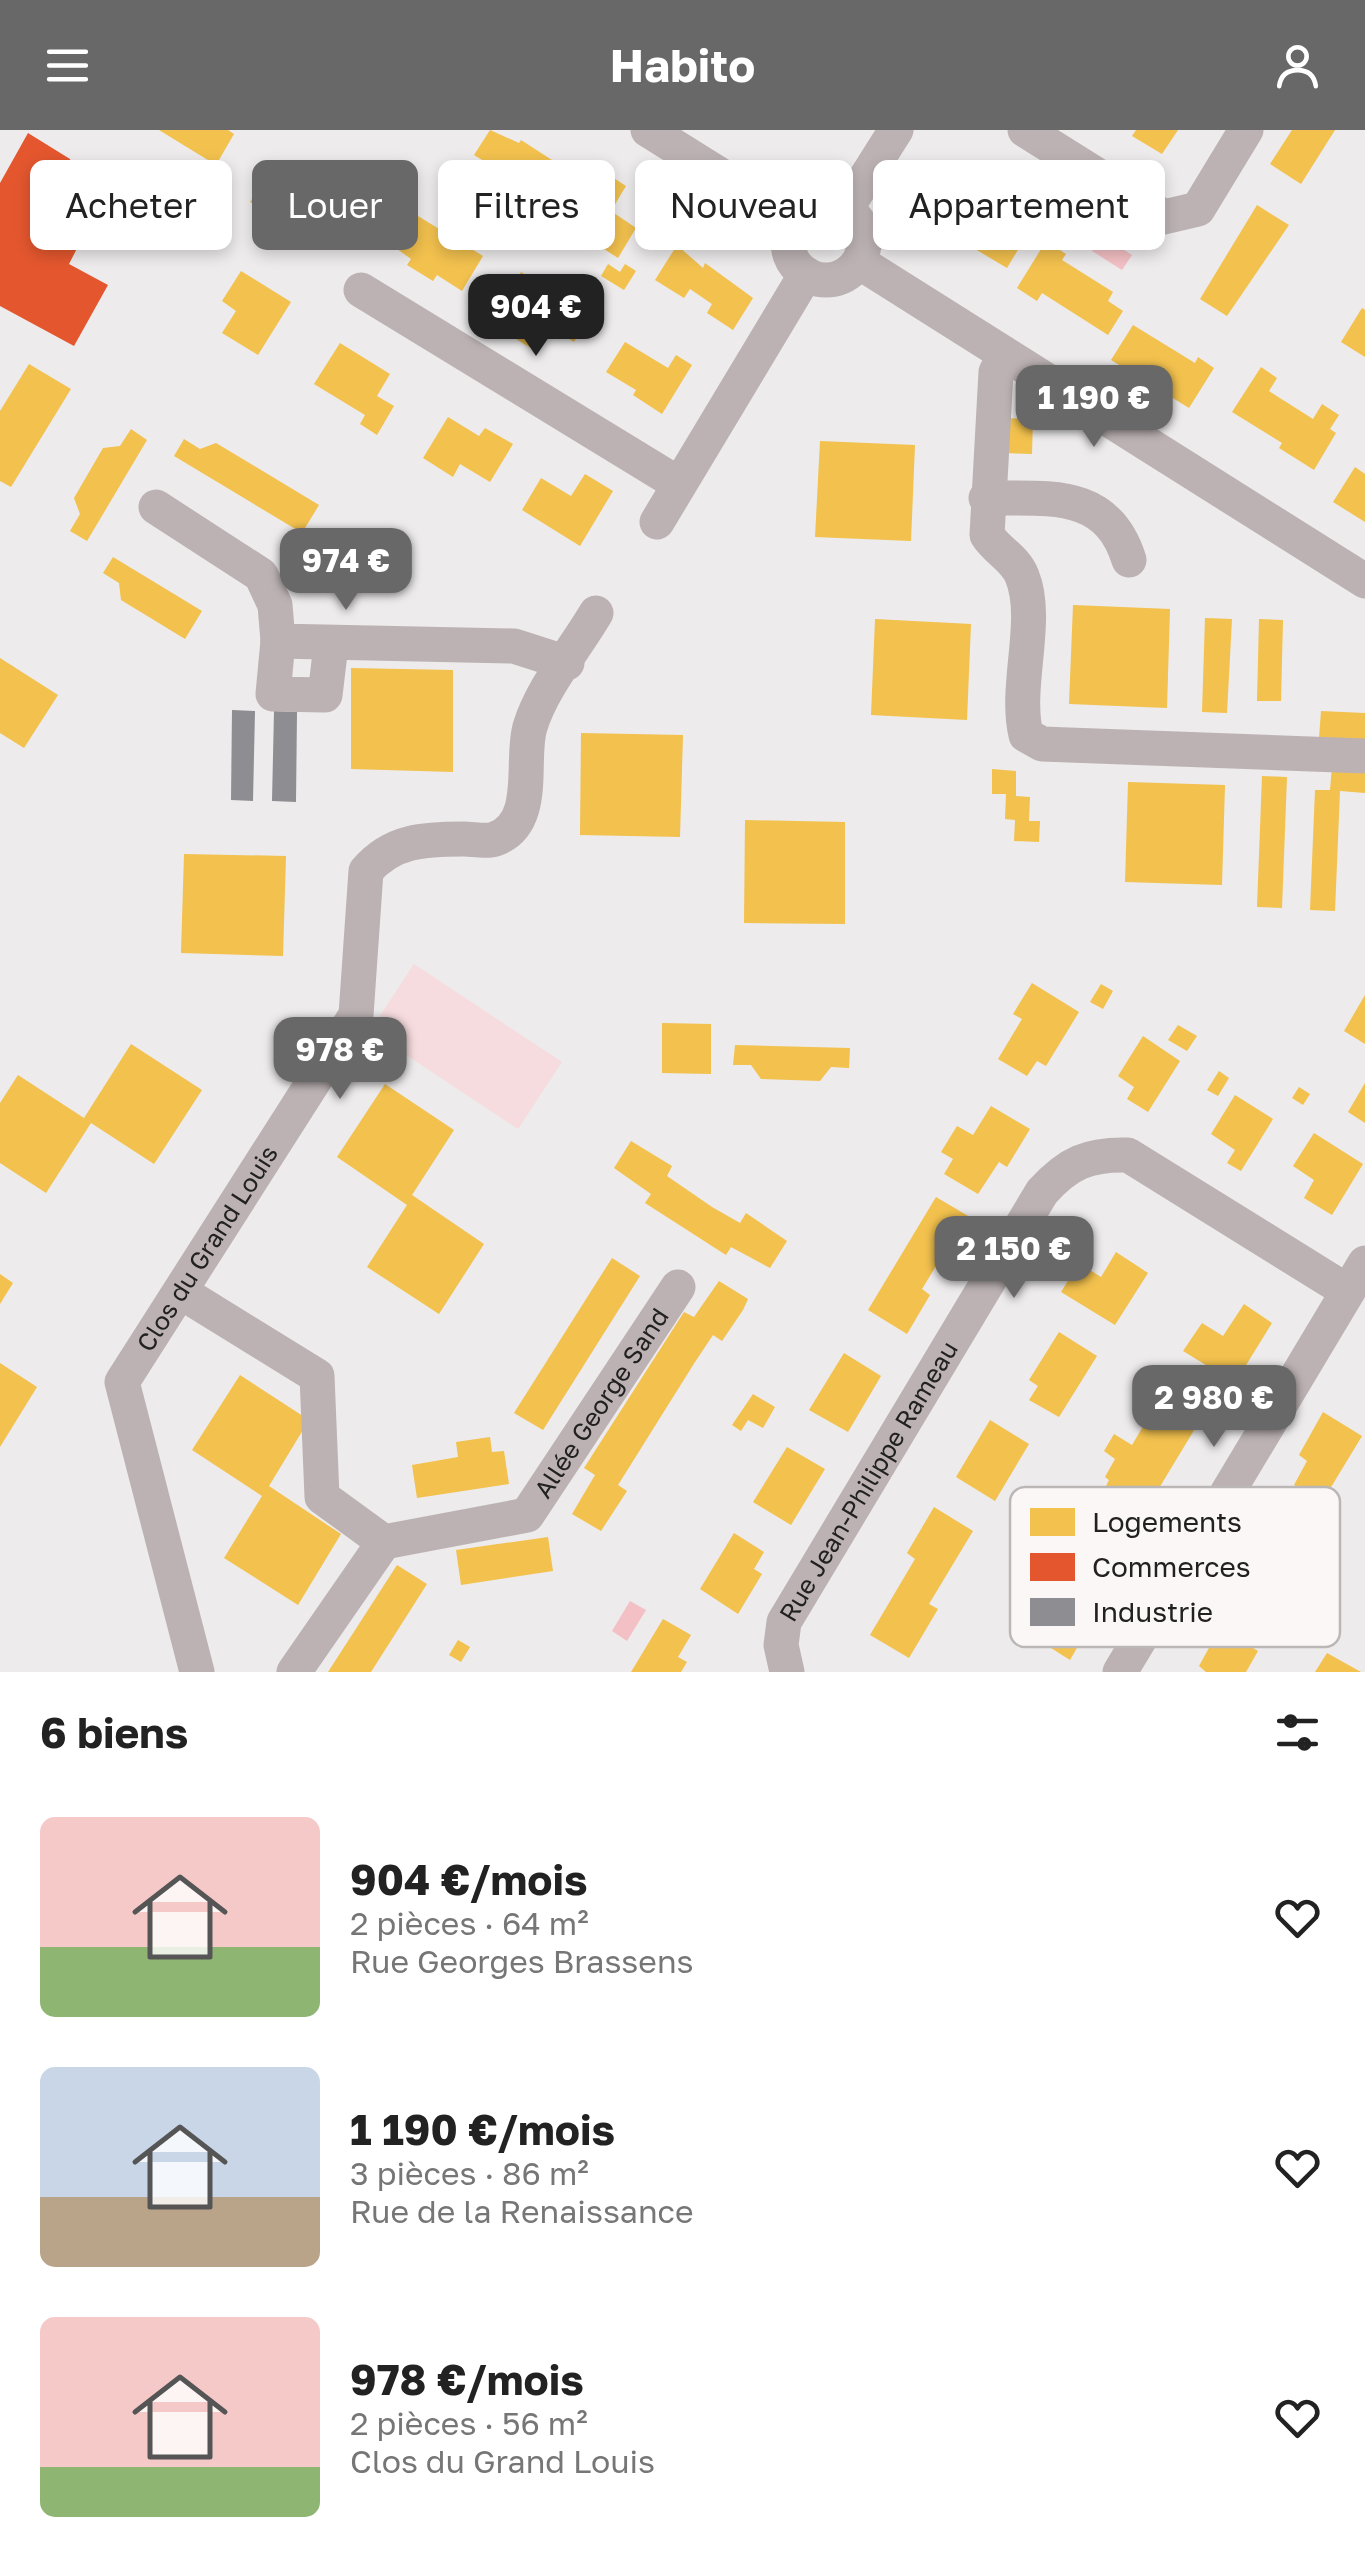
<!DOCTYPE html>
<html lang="fr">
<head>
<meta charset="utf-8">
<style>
  body { margin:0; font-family:"Golos Text",sans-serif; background:#f6f6f6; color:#222; height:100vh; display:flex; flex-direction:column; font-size:38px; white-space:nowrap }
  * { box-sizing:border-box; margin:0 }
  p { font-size:32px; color:#767676 }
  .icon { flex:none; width:55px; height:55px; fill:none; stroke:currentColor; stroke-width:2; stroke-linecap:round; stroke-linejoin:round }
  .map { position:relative; height:1542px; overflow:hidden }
  .sheet { display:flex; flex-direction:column; background:#fff; flex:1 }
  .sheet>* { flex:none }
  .banner { position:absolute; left:30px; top:30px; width:1305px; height:90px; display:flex; gap:20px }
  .price { position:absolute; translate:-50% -85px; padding:0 22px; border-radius:20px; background:#696868; color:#fff; font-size:32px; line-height:65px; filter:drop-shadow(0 2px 5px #0008) }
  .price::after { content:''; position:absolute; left:50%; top:60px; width:30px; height:22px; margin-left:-15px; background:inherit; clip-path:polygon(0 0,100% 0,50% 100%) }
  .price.current { background:#222; color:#fff }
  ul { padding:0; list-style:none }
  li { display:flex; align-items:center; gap:30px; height:250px; padding:0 40px }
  li span { display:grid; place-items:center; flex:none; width:280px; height:200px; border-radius:15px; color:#555 }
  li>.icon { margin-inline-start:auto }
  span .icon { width:120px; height:120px; fill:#fffc; stroke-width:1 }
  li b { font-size:42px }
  h2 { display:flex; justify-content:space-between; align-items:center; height:120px; padding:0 40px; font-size:42px }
  .pill { padding:0 35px; border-radius:15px; background:#fff; box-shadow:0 5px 15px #0003; font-size:35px; line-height:90px }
  .pill.current { background:#696868; color:#fff }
  header { display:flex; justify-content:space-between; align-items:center; height:130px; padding:0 40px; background:#696868; color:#fff; font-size:45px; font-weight:700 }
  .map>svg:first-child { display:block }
  .green { fill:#f6dcde }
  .water { fill:#f3c0c5 }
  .homes { fill:#f2c14e }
  .shops { fill:#e4572e }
  .industry { fill:#8d8d92 }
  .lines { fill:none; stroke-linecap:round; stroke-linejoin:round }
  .minor { stroke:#bcb2b3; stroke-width:35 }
  .labels { text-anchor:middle; stroke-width:10; stroke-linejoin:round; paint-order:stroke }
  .street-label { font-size:25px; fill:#222121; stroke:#fcf7f7 }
  .key { fill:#fcf7f7; stroke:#bbb7b7; stroke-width:2.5 }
  .key-label { font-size:28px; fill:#222121 }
</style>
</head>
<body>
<header><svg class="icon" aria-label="menu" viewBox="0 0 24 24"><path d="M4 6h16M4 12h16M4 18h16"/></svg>Habito<svg class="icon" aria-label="person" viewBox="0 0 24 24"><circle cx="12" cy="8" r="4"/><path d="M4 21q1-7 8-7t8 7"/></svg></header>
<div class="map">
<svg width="1365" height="1542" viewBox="0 0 1365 1542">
  <rect width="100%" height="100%" fill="#edebeb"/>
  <path class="green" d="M414 834 562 932 518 999 370 901Z"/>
  <g class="water">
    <path d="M1101 105 1132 125 1122 140 1092 121Z"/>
    <path d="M630 1471 646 1480 627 1511 612 1501Z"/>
  </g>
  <g class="homes">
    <path d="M159 0H228L234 4 216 35Z"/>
    <path d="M490 0 519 13 521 10 552 30 532 61 474 25Z"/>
    <path d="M1136 0H1178L1162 24 1132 6Z"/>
    <path d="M1292 0H1335L1301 54 1270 34Z"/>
    <path d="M950 31 964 38 960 45 997 69 985 91 1022 113 1007 138 970 116 976 106 939 85 933 96 918 88Z"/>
    <path d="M597 37 626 56 611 81 636 98 618 128 562 92Z"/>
    <path d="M270 42 294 56 302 43 339 66 332 79 337 82 318 113 250 72Z"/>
    <path d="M901 69 918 78 911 89 895 79Z"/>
    <path d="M1257 75 1289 95 1227 186 1200 169Z"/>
    <path d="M418 86 483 126 462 161 437 145 433 151 407 135 411 129 397 119Z"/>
    <path d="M1046 111 1066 124 1062 130 1113 162 1108 171 1123 181 1108 205 1042 163 1037 171 1017 158Z"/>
    <path d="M677 115 703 138 705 133 753 168 733 200 707 183 712 174 690 159 684 168 655 150Z"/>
    <path d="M608 134 620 142 625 134 636 141 624 160 601 146Z"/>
    <path d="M241 141 291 172 258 225 222 203 236 181 222 171Z"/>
    <path d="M521 142 569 172 574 168 594 181 574 212 552 198 537 222 490 193Z"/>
    <path d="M1362 178 1365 180V227L1341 212Z"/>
    <path d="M1133 195 1195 233 1198 227 1214 238 1189 278 1111 230Z"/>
    <path d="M625 212 668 238 676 225 692 235 662 284 633 265 636 260 606 242Z"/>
    <path d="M340 213 390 244 377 266 394 276 377 305 360 294 365 285 314 254Z"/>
    <path d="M29 234 71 259 11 357 0 351V281Z"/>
    <path d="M1261 237 1277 248 1269 261 1313 289 1322 274 1339 285 1330 299 1336 303 1314 340 1279 318 1282 313 1232 282Z"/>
    <path d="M448 287 479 306 485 298 513 314 490 352 460 334 453 347 423 328Z"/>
    <path d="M1006 288 1033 289 1032 324 1004 323Z"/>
    <path d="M131 299 147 310 87 411 70 401 80 384 74 368 103 318 120 316Z"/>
    <path d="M184 309 200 319 216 313 319 375 302 403 174 326Z"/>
    <path d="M820 311 915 315 911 411 815 407Z"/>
    <path d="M1355 337 1365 344V392L1333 372Z"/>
    <path d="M585 344 613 361 580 416 522 380 541 348 571 366Z"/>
    <path d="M113 427 202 481 185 509 121 470 119 453 103 443Z"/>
    <path d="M1073 475 1170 479 1167 578 1069 574Z"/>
    <path d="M1205 488 1232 489 1227 583 1202 582Z"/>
    <path d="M875 489 971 494 967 590 871 585Z"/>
    <path d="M1259 489 1283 490 1281 571H1257Z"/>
    <path d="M0 528 58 565 24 618 0 603Z"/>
    <path d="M351 538 453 540V642L351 639Z"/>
    <path d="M1321 581 1365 583V611L1319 608Z"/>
    <path d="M581 603 683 605 680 707 580 705Z"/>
    <path d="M1332 636 1365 637V663L1340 661 1335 781 1310 780 1315 660H1330Z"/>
    <path d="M992 639 1016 641V666L1030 667 1029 691H1040L1039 712 1014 711 1015 690 1005 689 1006 664H992Z"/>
    <path d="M1262 646 1287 647 1282 778 1257 777Z"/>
    <path d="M1128 652 1225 655 1222 755 1125 752Z"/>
    <path d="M745 690 845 692V794L744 793Z"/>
    <path d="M184 724 286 726 283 826 181 823Z"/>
    <path d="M1032 853 1079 882 1046 936 1037 931 1027 946 998 929 1022 889 1013 884Z"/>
    <path d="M1101 854 1113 861 1103 879 1090 872Z"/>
    <path d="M1365 865V914L1344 901Z"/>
    <path d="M662 893 711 894V944L662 943Z"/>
    <path d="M1178 895 1197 906 1187 921 1168 910Z"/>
    <path d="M1143 906 1180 931 1148 982 1127 969 1134 957 1118 946Z"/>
    <path d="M131 914 202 960 154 1034 91 993 46 1063 0 1033V973L18 945 84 988Z"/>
    <path d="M735 915 850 918 849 938 831 937 820 951 761 949 751 935H733Z"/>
    <path d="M1219 941 1229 948 1218 966 1207 960Z"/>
    <path d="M1365 953V993L1348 982Z"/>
    <path d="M385 954 454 1000 412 1065 484 1114 439 1184 367 1137 407 1075 337 1027Z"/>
    <path d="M1299 957 1310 964 1303 975 1292 968Z"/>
    <path d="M1235 965 1273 989 1241 1041 1227 1033 1235 1020 1211 1004Z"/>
    <path d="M991 976 1030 999 1007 1037 999 1032 978 1064 944 1044 953 1029 941 1022 957 996 973 1005Z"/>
    <path d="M1314 1003 1363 1034 1332 1085 1304 1068 1314 1050 1293 1036Z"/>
    <path d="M631 1011 672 1036 667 1046 712 1077 740 1093 746 1083 787 1111 770 1138 731 1117 726 1125 645 1073 651 1064 614 1038Z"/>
    <path d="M936 1067 975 1090 953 1128 944 1123 922 1159 930 1165 907 1204 868 1180Z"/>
    <path d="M1116 1122 1148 1143 1115 1195 1061 1162 1079 1133 1101 1147Z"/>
    <path d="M612 1128 640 1146 543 1300 514 1283Z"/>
    <path d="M0 1144 13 1153 0 1174Z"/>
    <path d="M719 1151 748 1169 743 1180 722 1211 713 1205 695 1232 618 1355 627 1361 601 1401 572 1384 595 1345 584 1338 684 1182 694 1187Z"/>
    <path d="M1244 1174 1272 1193 1235 1253 1183 1221 1202 1193 1223 1206Z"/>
    <path d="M1059 1202 1097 1226 1059 1287 1029 1270 1038 1256 1029 1250Z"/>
    <path d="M844 1223 881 1246 848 1302 809 1280Z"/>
    <path d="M0 1233 37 1257 0 1317Z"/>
    <path d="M240 1245 309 1290 269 1356 341 1404 298 1475 224 1428 262 1366 192 1320Z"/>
    <path d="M1166 1258 1205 1282 1115 1431 1077 1407 1080 1403 1068 1396 1090 1357 1102 1364 1109 1350 1105 1347 1115 1329 1104 1321 1114 1304 1132 1315Z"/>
    <path d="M753 1264 775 1277 763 1298 748 1290 741 1301 732 1295Z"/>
    <path d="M1323 1282 1362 1306 1322 1372 1294 1355 1307 1331 1299 1325Z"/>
    <path d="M990 1290 1029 1314 995 1371 956 1347Z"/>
    <path d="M490 1307 492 1322 504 1321 509 1354 417 1368 412 1335 458 1327 456 1312Z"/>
    <path d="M787 1317 825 1339 791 1395 753 1372Z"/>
    <path d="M934 1377 973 1401 929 1474 938 1479 909 1528 870 1505 915 1429 907 1423Z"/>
    <path d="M734 1403 764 1422 754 1439 762 1444 738 1484 700 1459Z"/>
    <path d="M548 1407 553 1441 461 1455 456 1420Z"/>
    <path d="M397 1435 427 1454 371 1542H328Z"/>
    <path d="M1066 1451 1094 1468 1083 1486 1092 1492 1070 1530 1032 1506Z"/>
    <path d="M663 1489 691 1505 678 1527 687 1532 681 1542H631Z"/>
    <path d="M1220 1498 1258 1521 1246 1542H1206L1199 1536Z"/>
    <path d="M458 1510 470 1517 461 1532 449 1525Z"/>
    <path d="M1327 1523 1361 1542H1315Z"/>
  </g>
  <path class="shops" d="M28 3 70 29 89 95 69 134 108 155 74 216 0 176V53Z"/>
  <g class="industry">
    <path d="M232 580 255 581 253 671 231 670Z"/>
    <path d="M274 581 297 582 296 672 272 671Z"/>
  </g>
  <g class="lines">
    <g class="minor">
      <path d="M648 0 794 91"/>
      <path d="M1025 0 1164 87 1198 79 1246 0"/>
      <circle cx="826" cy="112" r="38"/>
      <path d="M846 79 896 0"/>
      <path d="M859 132 1365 451"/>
      <path d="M361 160 677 353"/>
      <path d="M1004 226 996 242 987 405C997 421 1015 428 1022 446 1040 490 1014 556 1026 605L1042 614 1365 626"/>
      <path d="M986 368C1049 369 1107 359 1129 430"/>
      <path d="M156 377 261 445 275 475 278 511 514 516 567 533"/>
      <path d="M657 392 806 144"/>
      <path d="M278 511 273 564 325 565 331 515"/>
      <path d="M181 1162 317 1246 322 1367 384 1412"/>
      <path id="s1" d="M197 1542 122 1252 356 885 366 741C392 710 425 709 464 709 473 709 487 712 495 709 539 693 520 630 530 597 542 557 575 519 596 483"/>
      <path id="s2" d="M294 1542 384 1412 527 1385 678 1157"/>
      <path id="s3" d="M787 1542 781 1515 784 1492 1042 1062C1068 1033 1088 1024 1128 1025L1347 1161"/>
      <path d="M1120 1542 1365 1133"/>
    </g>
  </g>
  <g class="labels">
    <g class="street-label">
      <text dy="9" stroke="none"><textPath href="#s1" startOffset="458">Clos du Grand Louis</textPath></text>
      <text dy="9" stroke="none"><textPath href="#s2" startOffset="438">Allée George Sand</textPath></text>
      <text dy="9" stroke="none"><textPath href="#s3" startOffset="215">Rue Jean-Philippe Rameau</textPath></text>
    </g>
  </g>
  <rect x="1010" y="1357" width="330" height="160" rx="15" class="key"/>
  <rect x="1030" y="1378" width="45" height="28" fill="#f2c14e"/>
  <rect x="1030" y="1423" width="45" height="28" fill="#e4572e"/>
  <rect x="1030" y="1468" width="45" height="28" fill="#8d8d92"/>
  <g class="key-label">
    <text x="1092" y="1402">Logements</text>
    <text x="1092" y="1447">Commerces</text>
    <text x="1092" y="1492">Industrie</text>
  </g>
</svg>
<b class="price current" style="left:536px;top:229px">904 €</b>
<b class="price" style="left:1094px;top:320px">1 190 €</b>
<b class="price" style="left:346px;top:483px">974 €</b>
<b class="price" style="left:340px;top:972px">978 €</b>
<b class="price" style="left:1014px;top:1171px">2 150 €</b>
<b class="price" style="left:1214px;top:1320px">2 980 €</b>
<div class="banner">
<a class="pill">Acheter</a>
<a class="pill current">Louer</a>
<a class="pill">Filtres</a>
<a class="pill">Nouveau</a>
<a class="pill">Appartement</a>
</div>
</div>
<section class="sheet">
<h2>6 biens<svg class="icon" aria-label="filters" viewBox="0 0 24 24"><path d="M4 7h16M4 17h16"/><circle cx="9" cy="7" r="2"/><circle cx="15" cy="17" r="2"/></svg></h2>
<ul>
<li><span style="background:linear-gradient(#f6c9c9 65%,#8fb573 0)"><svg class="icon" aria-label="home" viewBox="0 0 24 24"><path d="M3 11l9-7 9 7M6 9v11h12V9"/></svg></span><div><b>904 €/mois</b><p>2 pièces · 64 m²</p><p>Rue Georges Brassens</p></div><svg class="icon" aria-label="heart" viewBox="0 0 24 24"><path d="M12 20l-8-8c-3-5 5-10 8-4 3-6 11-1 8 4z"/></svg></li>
<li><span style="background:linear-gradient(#c9d6e8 65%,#b9a48a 0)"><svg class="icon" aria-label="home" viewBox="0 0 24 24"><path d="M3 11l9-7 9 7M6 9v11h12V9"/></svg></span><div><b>1 190 €/mois</b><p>3 pièces · 86 m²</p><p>Rue de la Renaissance</p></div><svg class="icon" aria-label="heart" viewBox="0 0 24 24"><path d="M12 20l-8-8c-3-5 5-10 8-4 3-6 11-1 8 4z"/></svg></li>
<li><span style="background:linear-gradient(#f6c9c9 75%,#8fb573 0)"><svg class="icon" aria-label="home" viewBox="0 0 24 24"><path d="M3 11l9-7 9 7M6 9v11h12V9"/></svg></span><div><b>978 €/mois</b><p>2 pièces · 56 m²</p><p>Clos du Grand Louis</p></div><svg class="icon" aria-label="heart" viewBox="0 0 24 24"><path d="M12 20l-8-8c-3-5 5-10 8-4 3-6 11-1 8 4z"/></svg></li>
</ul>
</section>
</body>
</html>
